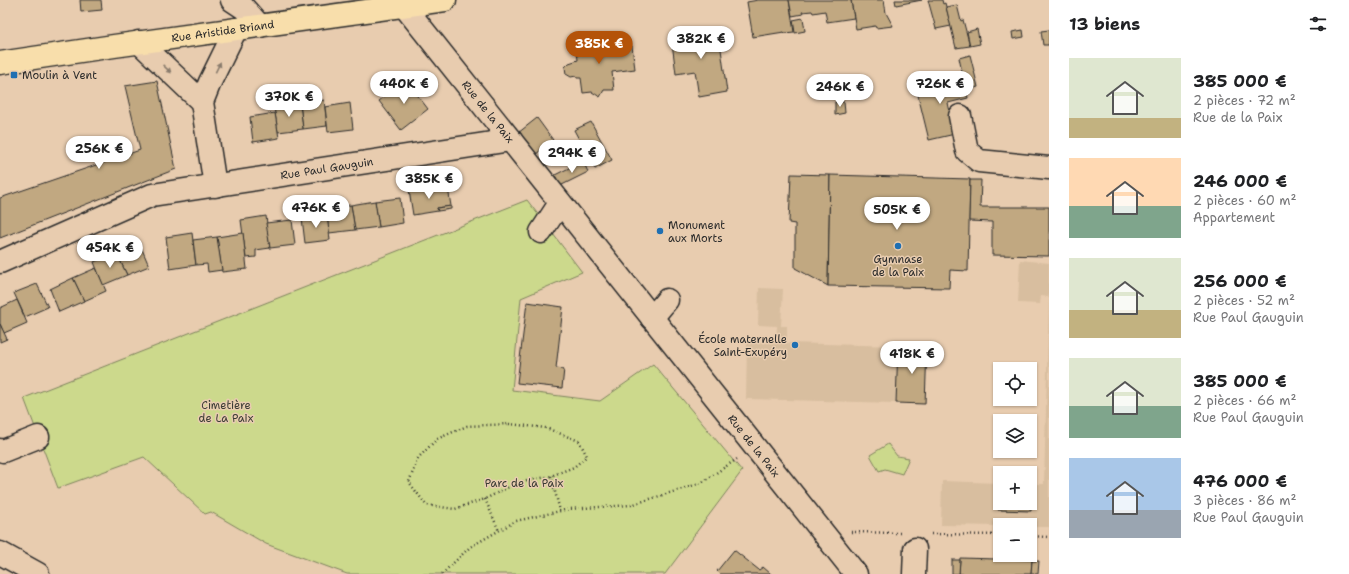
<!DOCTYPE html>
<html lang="fr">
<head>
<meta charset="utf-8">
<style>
  body { margin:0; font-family:"Shantell Sans",sans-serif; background:#f2f2f2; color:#202124; height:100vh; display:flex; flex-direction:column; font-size:15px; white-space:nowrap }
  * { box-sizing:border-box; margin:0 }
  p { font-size:13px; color:#757577 }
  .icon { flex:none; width:22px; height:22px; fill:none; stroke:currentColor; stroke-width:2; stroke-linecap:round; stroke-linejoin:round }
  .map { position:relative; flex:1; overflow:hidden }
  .sheet { display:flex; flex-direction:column; background:#fff; width:300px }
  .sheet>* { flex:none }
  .controls { position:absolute; left:993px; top:362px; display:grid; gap:8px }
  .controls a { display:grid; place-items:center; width:44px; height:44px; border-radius:0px; background:#fff; box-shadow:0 1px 3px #0004; font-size:20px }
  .price { position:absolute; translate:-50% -34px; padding:0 9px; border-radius:14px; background:#fff; color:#222; font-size:13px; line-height:26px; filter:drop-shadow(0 1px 2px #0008) }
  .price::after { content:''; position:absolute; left:50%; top:24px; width:12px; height:9px; margin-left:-6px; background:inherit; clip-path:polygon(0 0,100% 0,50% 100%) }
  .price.current { background:#b45309; color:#fff }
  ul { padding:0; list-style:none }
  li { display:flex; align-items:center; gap:12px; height:100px; padding:0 20px }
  li span { display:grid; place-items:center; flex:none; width:112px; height:80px; border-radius:0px; color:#555 }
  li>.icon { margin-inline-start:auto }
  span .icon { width:48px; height:48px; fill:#fffc; stroke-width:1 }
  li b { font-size:17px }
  h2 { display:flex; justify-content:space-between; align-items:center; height:48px; padding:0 20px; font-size:17px }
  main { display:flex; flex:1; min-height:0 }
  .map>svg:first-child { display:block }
  .built { fill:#d8be9f }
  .green { fill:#ccd98c; stroke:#7c825c }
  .building { fill:#c1a881; stroke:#2b2b2b }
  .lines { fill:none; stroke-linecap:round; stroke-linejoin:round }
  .minor-casing { stroke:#2b2b2b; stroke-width:25 }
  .major-casing { stroke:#2b2b2b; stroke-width:25 }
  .path { stroke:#2b2b2b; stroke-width:2.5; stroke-dasharray:1 3; stroke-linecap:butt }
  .minor { stroke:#e8ccaf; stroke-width:22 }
  .major { stroke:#f8deab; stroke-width:22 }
  .oneway { fill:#8a7c6d }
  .poi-dot { fill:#1f6fb2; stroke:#e8ccaf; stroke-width:1.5 }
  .labels { text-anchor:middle; stroke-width:3; stroke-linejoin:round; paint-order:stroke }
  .street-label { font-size:11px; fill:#2b2b2b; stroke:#e8ccaf }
  .poi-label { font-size:11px; fill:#2b2b2b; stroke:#e8ccaf; text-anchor:start }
  .park-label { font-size:11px; fill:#3b3c35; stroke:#e8ccaf }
</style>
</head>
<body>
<main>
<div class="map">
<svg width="1049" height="574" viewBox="0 0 1049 574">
  <rect width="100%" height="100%" fill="#e8ccaf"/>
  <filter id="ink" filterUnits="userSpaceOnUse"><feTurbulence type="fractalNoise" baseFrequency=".025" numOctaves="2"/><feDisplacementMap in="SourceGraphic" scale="8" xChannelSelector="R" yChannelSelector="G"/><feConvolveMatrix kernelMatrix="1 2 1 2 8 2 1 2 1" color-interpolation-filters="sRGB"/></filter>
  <g filter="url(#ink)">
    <g class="built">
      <path d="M1020 260 1049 263V527H1030V525H1000V526L941 525 942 481 999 483 998 510 1030 511 1032 484H1044L1049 297 1041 296 1040 304 1018 303Z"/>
      <path d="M759 288 783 289 781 326H787V343L898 346 896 403 746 399 747 342 776 343 777 326 758 325Z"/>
    </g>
    <g class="green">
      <path d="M527 200 582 272 521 298 512 390 600 401 653 364 742 471 665 574H347L266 544 211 512 205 514 144 457 58 488 24 398Z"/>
      <path d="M888 444 897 456 909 458 902 474 885 469 879 471 870 455Z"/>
    </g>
    <g class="building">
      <path d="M80 0H101L102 10 81 12Z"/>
      <path d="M758 0H789L794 32 785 33 784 32 753 37 747 2Z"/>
      <path d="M789 0H851L854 18 827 22 825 11 813 13 812 11 802 12 803 14 792 16Z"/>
      <path d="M851 0H884L886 13 893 26 876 28 875 26 856 29Z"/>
      <path d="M895 0H922L896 5Z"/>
      <path d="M928 0H942L943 4 945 3 951 26 936 29Z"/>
      <path d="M957 5 961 21 963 20 970 46 956 48 946 7Z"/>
      <path d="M803 18 805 31 795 33 793 20Z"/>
      <path d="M718 28 727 92 699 97 695 71 676 74 671 35Z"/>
      <path d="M977 29 980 44 970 46 967 32Z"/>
      <path d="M1023 30 1024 37 1013 39 1012 32Z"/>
      <path d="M1049 30V45H1043L1041 31Z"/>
      <path d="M607 39 608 46 614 49 632 46 635 69 612 72 614 90H604L600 97 592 92 583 93 581 78H577L576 76 571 77 566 74 565 67 569 63 578 60 576 43Z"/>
      <path d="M970 55 978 87 966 90 959 58Z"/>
      <path d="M963 76 968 98 948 103 955 134 929 140 916 87Z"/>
      <path d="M406 80 428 109 401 130 379 101Z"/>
      <path d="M157 81 176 169 0 238V198L140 150 125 86Z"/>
      <path d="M324 100 327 126 303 129 300 104Z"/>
      <path d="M835 102H844L845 113 835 115Z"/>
      <path d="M350 103 353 129 328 132 325 107Z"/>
      <path d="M300 104 303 129 278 132 274 107Z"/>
      <path d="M275 113 279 138 253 142 250 117Z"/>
      <path d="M537 118 553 140 535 155 518 133Z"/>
      <path d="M591 122 612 160 595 169 574 130Z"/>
      <path d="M583 161 588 172 560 186 555 175Z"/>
      <path d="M791 174 830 175 828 286 795 268V224L789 223Z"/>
      <path d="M830 175 970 179 968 271 950 270 949 288 828 286Z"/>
      <path d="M970 180H981L980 207H1049V256L992 255V222L969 221Z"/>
      <path d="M434 186 435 190 448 188 451 206 437 208 438 211 413 215 409 190Z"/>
      <path d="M400 198 403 223 379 227 375 201Z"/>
      <path d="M375 201 379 227 355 230 351 205Z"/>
      <path d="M351 205 355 230 329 233 326 208Z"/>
      <path d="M451 206V209L438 211 437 208Z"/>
      <path d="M327 215 330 240 305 243 302 218Z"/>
      <path d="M266 216 270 248 256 250V257L246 258 241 220Z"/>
      <path d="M292 220 295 245 270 248 266 223Z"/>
      <path d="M192 233 196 265 170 269 166 237Z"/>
      <path d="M243 233 247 269 222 272 217 237Z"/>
      <path d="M217 237 222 270 208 272 207 264 196 265 193 240Z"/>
      <path d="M139 242 149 266 127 275 116 252Z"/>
      <path d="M116 252 127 275 103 285 94 262Z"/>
      <path d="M96 268 106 291 84 301 73 278Z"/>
      <path d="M73 278 84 301 59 312 50 289Z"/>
      <path d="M37 284 48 307 25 317 14 293Z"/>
      <path d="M17 300 27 323 4 333 0 324V308Z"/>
      <path d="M527 302 563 307 556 368 564 369 562 388 517 383Z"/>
      <path d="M0 324 7 339 0 342Z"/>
      <path d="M898 346 927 347 925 404 896 403Z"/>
      <path d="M999 483 1000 503H1030V484H1032L1031 511 998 510Z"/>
      <path d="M734 550 759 570 763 567 771 574H720L717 571Z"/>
      <path d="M960 558 1032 560 1031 574H959Z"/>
      <path d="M952 560H960L959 574H952Z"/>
      <path d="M1032 561H1039L1038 574H1031Z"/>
    </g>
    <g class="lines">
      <defs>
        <g id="minor">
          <path d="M232 0 244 8 260 26"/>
          <path id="s1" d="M404 6 856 574"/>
          <path d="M139 42 202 102"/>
          <path d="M960 116 967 151 979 161 1049 168"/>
          <path d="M215 186 202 102 210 82 236 29"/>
          <path d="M541 232 560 203"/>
          <path id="s2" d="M0 262 152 195 511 140"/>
          <path d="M652 318 667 300"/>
          <path d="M0 450 3 451 38 437"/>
          <path d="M0 553 38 574"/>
          <path d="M914 574 915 549"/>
        </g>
        <g id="major">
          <path id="s3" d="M0 63 114 46 445 0"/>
        </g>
      </defs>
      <use href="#minor" class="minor-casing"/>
      <use href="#major" class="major-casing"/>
      <g class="path">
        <path d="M509 424 546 428 579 441 587 456 574 467 551 476 517 483 485 499 455 509 426 505 409 482 418 458 437 439 467 426Z"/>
        <path d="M551 476 560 511"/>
        <path d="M485 499 499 531"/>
        <path d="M851 532 900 533"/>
        <path d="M931 534 1000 535"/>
        <path d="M1030 536 1049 537"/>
        <path d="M442 574 470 547 516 521 569 509 631 505 701 483 737 459"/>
      </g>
      <use href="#minor" class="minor"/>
      <use href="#major" class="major"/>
    </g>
    <defs><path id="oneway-solid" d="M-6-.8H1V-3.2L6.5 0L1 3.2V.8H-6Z"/></defs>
    <g class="oneway">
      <use href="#oneway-solid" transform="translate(218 67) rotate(-64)"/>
      <use href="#oneway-solid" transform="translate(167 69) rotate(43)"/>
    </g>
  </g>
  <g class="poi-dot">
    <rect x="10" y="71" width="8" height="8" rx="2"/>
    <circle cx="660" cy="231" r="4"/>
    <circle cx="898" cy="246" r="4"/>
    <circle cx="795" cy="345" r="4"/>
  </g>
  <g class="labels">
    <g class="street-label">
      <text dy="4" stroke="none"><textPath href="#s3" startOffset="225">Rue Aristide Briand</textPath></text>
      <text dy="4" stroke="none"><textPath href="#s1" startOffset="135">Rue de la Paix</textPath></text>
      <text dy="4" stroke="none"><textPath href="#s2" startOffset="343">Rue Paul Gauguin</textPath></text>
      <text dy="4" stroke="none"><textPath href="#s1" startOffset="562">Rue de la Paix</textPath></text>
    </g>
    <g class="poi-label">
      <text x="22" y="79">Moulin à Vent</text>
      <text x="668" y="229">Monument<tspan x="668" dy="13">aux Morts</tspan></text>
      <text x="898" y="263" text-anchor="middle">Gymnase<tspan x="898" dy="13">de la Paix</tspan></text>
      <text x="787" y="343" text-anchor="end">École maternelle<tspan x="787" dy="13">Saint-Exupéry</tspan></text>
    </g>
    <g class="park-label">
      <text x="226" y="409">Cimetière<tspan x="226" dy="13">de La Paix</tspan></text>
      <text x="524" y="487">Parc de la Paix</text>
    </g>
  </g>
</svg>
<div class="controls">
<a><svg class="icon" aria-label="locate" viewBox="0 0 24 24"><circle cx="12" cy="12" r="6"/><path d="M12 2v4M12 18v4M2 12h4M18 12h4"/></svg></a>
<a><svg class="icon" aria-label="layers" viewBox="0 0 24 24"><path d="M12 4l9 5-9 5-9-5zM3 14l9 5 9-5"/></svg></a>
<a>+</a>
<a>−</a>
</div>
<b class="price" style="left:701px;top:60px">382K €</b>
<b class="price current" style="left:599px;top:65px">385K €</b>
<b class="price" style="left:404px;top:105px">440K €</b>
<b class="price" style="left:940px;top:105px">726K €</b>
<b class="price" style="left:840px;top:108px">246K €</b>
<b class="price" style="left:289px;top:118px">370K €</b>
<b class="price" style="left:99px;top:170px">256K €</b>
<b class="price" style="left:572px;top:174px">294K €</b>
<b class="price" style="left:429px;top:200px">385K €</b>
<b class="price" style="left:316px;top:229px">476K €</b>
<b class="price" style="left:897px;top:231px">505K €</b>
<b class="price" style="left:110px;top:269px">454K €</b>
<b class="price" style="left:912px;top:375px">418K €</b>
</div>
<section class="sheet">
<h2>13 biens<svg class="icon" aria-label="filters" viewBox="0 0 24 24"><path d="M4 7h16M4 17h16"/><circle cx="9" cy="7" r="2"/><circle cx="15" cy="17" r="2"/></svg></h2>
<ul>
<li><span style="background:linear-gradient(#dfe7d0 75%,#c2b280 0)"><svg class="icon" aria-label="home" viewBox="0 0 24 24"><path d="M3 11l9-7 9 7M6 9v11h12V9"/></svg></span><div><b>385 000 €</b><p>2 pièces · 72 m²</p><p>Rue de la Paix</p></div></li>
<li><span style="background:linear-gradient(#ffd9b3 60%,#7fa58c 0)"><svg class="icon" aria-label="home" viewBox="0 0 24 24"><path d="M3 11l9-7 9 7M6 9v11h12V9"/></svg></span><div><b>246 000 €</b><p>2 pièces · 60 m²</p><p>Appartement</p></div></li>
<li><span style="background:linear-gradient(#dfe7d0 65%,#c2b280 0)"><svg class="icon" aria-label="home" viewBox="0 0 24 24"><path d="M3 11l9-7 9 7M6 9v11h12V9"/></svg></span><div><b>256 000 €</b><p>2 pièces · 52 m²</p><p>Rue Paul Gauguin</p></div></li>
<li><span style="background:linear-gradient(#dfe7d0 60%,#7fa58c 0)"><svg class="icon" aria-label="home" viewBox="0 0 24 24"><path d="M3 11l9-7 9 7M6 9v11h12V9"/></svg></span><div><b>385 000 €</b><p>2 pièces · 66 m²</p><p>Rue Paul Gauguin</p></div></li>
<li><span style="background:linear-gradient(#a9c7e8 65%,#9aa5b1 0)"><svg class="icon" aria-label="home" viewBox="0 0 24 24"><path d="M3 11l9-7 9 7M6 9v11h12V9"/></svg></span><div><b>476 000 €</b><p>3 pièces · 86 m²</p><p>Rue Paul Gauguin</p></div></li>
</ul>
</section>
</main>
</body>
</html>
